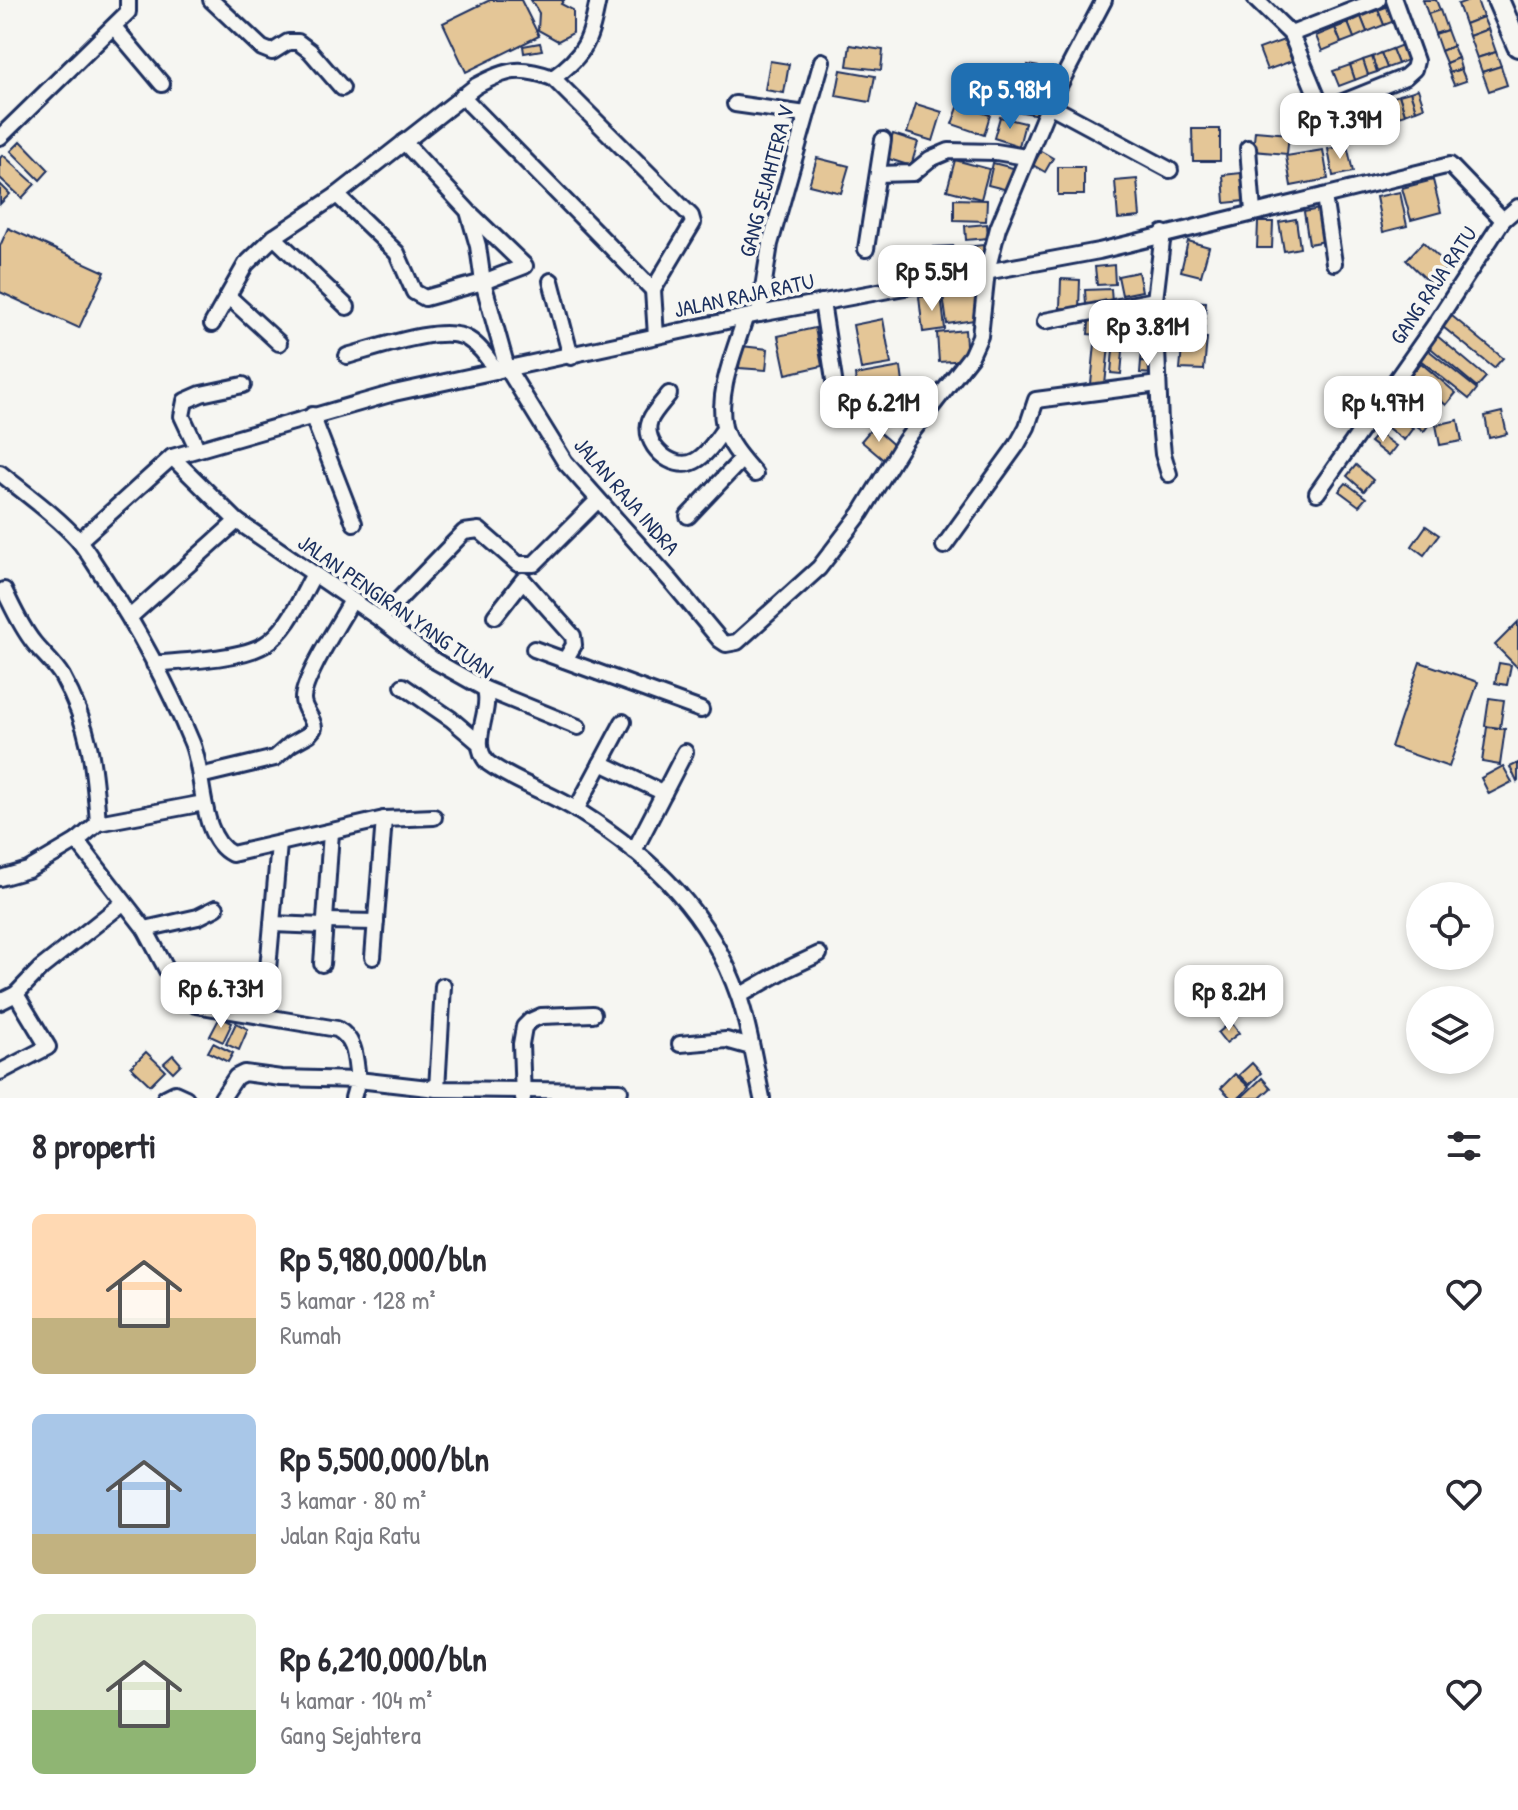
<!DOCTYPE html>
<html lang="id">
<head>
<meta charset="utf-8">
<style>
  body { margin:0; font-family:"Patrick Hand",sans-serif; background:#f7f7f7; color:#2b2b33; height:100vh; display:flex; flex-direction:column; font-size:30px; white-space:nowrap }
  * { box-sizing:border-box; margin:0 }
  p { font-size:26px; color:#7c7c81 }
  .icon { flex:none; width:44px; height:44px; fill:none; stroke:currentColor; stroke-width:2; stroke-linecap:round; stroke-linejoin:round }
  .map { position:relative; height:1098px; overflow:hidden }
  .details { display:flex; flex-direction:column; background:#fff; flex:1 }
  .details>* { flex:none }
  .controls { position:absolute; left:1406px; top:882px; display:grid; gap:16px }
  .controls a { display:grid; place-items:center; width:88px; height:88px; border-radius:50%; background:#fff; box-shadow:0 4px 12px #0003; font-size:40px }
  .price { position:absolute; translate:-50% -68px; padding:0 18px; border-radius:16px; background:#fff; color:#222; font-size:26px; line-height:52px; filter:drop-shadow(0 2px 4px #0008) }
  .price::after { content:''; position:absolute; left:50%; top:48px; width:24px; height:18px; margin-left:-12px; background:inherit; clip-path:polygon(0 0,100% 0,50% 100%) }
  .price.selected { background:#1f6fb2; color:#fff }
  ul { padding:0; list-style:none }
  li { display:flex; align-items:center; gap:24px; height:200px; padding:0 32px }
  li span { display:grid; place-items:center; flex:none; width:224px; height:160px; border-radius:12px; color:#555 }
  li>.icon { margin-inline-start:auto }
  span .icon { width:96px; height:96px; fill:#fffc; stroke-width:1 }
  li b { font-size:34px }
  h2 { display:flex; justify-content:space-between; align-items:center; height:96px; padding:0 32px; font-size:34px }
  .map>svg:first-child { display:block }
  .building { fill:#e4c697; stroke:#1b2f5e; stroke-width:2 }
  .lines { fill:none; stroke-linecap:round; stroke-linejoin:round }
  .street-casing { stroke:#1b2f5e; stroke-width:20 }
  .secondary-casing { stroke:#1b2f5e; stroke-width:26 }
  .street { stroke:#f6f6f2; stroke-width:14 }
  .secondary { stroke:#f6f6f2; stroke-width:20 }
  .labels { text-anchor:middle; stroke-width:7; stroke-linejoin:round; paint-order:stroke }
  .street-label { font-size:22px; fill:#1b2f5e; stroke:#f6f6f2 }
</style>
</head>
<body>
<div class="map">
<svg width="1518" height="1098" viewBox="0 0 1518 1098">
  <rect width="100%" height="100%" fill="#f6f6f2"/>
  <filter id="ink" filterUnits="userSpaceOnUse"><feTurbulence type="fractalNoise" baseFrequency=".0125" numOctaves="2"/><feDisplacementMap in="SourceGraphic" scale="16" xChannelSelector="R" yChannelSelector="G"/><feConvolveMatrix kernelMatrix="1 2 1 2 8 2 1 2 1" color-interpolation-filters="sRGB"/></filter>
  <g filter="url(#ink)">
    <g class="building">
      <path d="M490 0H521L539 36 466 72 443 23Z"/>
      <path d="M531 0H564L561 4 573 10V33L558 41 538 30 539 13Z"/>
      <path d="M1423 0H1436L1440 10 1428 14Z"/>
      <path d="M1469 0H1477L1483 17 1465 24 1458 4Z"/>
      <path d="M1391 5 1397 20 1384 25 1378 10Z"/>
      <path d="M1378 10 1384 25 1367 32 1361 17Z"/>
      <path d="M1440 10 1447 30 1435 34 1428 14Z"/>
      <path d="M1361 17 1367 32 1354 38 1348 23Z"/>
      <path d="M1483 17 1488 29 1469 36 1465 24Z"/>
      <path d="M1348 23 1354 38 1341 43 1335 28Z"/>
      <path d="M1335 28 1341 43 1322 51 1316 36Z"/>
      <path d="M1488 29 1496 52 1477 58 1469 36Z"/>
      <path d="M1447 30 1453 46 1441 51 1435 34Z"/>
      <path d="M1284 40 1292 61 1267 70 1259 49Z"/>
      <path d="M540 43 542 50 524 53 523 46Z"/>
      <path d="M850 45 883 50 881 70 847 66Z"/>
      <path d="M1402 45 1407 60 1398 64 1392 49Z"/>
      <path d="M1453 46 1458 58 1446 63 1441 51Z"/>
      <path d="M1392 49 1398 64 1387 68 1381 53Z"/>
      <path d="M1496 52 1501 66 1482 72 1477 58Z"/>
      <path d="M1381 53 1387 68 1377 72 1372 57Z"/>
      <path d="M1372 57 1377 72 1368 75 1363 60Z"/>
      <path d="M1458 58 1461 69 1449 73 1446 63Z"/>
      <path d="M1363 60 1368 75 1355 80 1350 65Z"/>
      <path d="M770 61 789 64 784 93 765 90Z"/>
      <path d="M1028 65 1056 70 1053 90 1025 85Z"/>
      <path d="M1350 65 1355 80 1339 86 1333 71Z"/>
      <path d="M1501 66 1507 85 1489 91 1482 72Z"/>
      <path d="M1461 69 1466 81 1454 85 1449 73Z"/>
      <path d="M841 70 875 76 870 102 836 96Z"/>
      <path d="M1418 89 1424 107 1416 110 1410 92Z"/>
      <path d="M1013 92 1043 96 1040 115 1010 110Z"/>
      <path d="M1410 92 1416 110 1405 114 1399 95Z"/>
      <path d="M1399 95 1405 114 1393 118 1386 100Z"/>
      <path d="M1386 100 1393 118 1380 122 1373 104Z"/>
      <path d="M916 104 942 112 933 141 907 133Z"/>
      <path d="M1373 104 1380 122 1368 126 1362 108Z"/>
      <path d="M959 105 990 115 984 135 952 124Z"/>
      <path d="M1362 108 1368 126 1358 130 1352 112Z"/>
      <path d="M1000 117 1025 123 1019 146 994 138Z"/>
      <path d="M1192 129H1220V161H1193Z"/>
      <path d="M1255 131 1289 134 1287 154 1253 151Z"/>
      <path d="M893 134 918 142 911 166 886 158Z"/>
      <path d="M21 141 49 170 40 180 11 151Z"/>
      <path d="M1347 145 1353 172 1333 176 1328 149Z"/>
      <path d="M1323 150 1328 179 1291 186 1286 156Z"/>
      <path d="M1041 151 1053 158 1045 172 1033 165Z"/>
      <path d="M3 155 35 184 22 198 0 178V158Z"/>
      <path d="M817 158 849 166 841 193 809 185Z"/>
      <path d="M955 160 989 169 981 199 947 190Z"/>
      <path d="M993 163 1017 169 1012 191 988 185Z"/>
      <rect x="1058" y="167" width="26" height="28"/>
      <path d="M1241 173 1244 201 1225 203 1223 175Z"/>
      <path d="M1137 179 1140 217 1118 219 1115 181Z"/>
      <path d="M1433 180 1441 212 1411 220 1402 188Z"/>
      <path d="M0 184 10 194 0 204Z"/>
      <path d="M1400 192 1407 226 1383 232 1376 197Z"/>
      <path d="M954 199 987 200 986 221 954 220Z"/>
      <path d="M1319 209 1325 241 1309 244 1304 212Z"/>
      <path d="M1296 219 1300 248 1284 251 1279 222Z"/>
      <path d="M1258 222H1273L1272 248H1257Z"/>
      <path d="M987 224 988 238 966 240 965 226Z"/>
      <path d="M8 228 105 272 79 328 0 292V246Z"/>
      <path d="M1188 241 1209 247 1201 276 1181 271Z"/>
      <path d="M1423 242 1448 266 1431 284 1406 260Z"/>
      <path d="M983 245 984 259 967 261 966 247Z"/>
      <path d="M953 246 954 264 934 265 933 247Z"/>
      <path d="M1114 265 1115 284 1097 285 1095 267Z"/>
      <path d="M1138 272 1142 291 1122 295 1118 276Z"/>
      <path d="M1061 279 1080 280 1079 309 1060 308Z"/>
      <path d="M1111 289 1112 303 1086 304 1085 290Z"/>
      <path d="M976 290 981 319 947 324 943 295Z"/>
      <path d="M941 295 945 329 923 332 919 297Z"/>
      <path d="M1185 301 1206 302 1204 334 1183 333Z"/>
      <path d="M1090 314 1111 316 1109 336 1088 334Z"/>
      <path d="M1452 316 1503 358 1494 368 1443 327Z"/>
      <path d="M883 319 891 364 861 369 853 325Z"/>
      <path d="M815 328 822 366 786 374 778 336Z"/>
      <path d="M965 330 967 360 939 362 937 333Z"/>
      <path d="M1436 335 1486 377 1477 387 1427 345Z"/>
      <path d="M1183 337 1207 338 1204 370 1180 369Z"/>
      <path d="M1095 344 1109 345 1105 385 1091 384Z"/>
      <path d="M741 346 768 349 766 370 739 368Z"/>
      <path d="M1427 349 1477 389 1469 399 1419 359Z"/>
      <path d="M1113 350 1123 351 1121 374 1111 373Z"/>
      <path d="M1142 350 1157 351 1156 362 1141 361Z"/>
      <path d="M1141 361 1156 362 1155 374 1140 373Z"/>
      <path d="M1421 363 1456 393 1446 405 1411 375Z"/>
      <path d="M901 367 903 383 857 390 855 375Z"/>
      <path d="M1407 386 1422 397 1409 415 1394 404Z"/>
      <path d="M905 394 921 408 908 423 892 410Z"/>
      <path d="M1425 401 1439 411 1424 431 1410 421Z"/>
      <path d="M1502 412 1507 434 1489 438 1485 416Z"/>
      <path d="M1393 413 1413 428 1404 440 1384 425Z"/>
      <path d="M1458 420 1462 441 1440 445 1436 425Z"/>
      <path d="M873 427 897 448 886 462 861 441Z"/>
      <path d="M1378 433 1396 446 1388 456 1370 442Z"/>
      <path d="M1356 465 1373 480 1364 491 1347 476Z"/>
      <path d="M1346 483 1366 498 1359 506 1339 491Z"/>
      <path d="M1426 526 1439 535 1424 555 1412 546Z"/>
      <path d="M1518 622V668L1495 645Z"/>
      <path d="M1420 662 1478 682 1449 767 1391 747Z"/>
      <path d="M1499 663 1511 665 1507 685 1495 683Z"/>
      <path d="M1489 698 1504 700 1500 728 1485 726Z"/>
      <path d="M1487 727 1505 729 1500 765 1482 762Z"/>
      <path d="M1518 763V781L1517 782 1510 767Z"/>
      <path d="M1503 766 1512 782 1489 794 1481 778Z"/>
      <path d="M220 1017 232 1023 223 1042 210 1036Z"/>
      <path d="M1231 1022 1239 1033 1226 1043 1218 1033Z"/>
      <path d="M236 1023 248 1029 239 1050 226 1044Z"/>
      <path d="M213 1043 233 1053 228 1062 208 1052Z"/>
      <path d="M146 1052 165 1070 150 1085 131 1067Z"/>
      <path d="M173 1055 181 1064 173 1072 164 1063Z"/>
      <path d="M1252 1063 1261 1073 1249 1085 1239 1075Z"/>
      <path d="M1235 1074 1249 1087 1239 1098H1231L1221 1088Z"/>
      <path d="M1262 1078 1271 1088 1260 1098H1241Z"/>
    </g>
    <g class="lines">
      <defs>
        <g id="street">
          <path d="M211 0 262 48 272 52 288 42H298L310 51 342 88"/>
          <path d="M1256 0 1291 34 1378 0"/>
          <path d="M114 27 162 84"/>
          <path d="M1291 34 1318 99 1326 106H1333L1405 77 1414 69 1416 61 1394 0"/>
          <path d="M553 78 691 216 693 223 653 290 656 336"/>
          <path d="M462 96 653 290"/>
          <path d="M735 104 806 114"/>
          <path d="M1049 105 1170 170"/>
          <path d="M0 137 128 12V0"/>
          <path d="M404 142 468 211 478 246 483 282 507 368 565 462 671 581 720 640 726 644 737 642 819 568 861 513 905 441 971 356 980 336 987 271 998 228 1049 105 1104 0"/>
          <path d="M1248 148 1253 212"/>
          <path d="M878 174 913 173 930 159 949 151 996 152 1026 157"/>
          <path d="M337 195 397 253 414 292 425 298 483 282 525 266 471 214"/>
          <path d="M1324 196 1334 263"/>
          <path d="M1163 233 1155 300 1160 423 1163 454 1169 474"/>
          <path d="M274 237 347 307"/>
          <path d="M866 249 883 140"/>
          <path d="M551 281 571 357"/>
          <path d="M229 297 279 343"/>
          <path d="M822 302 836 393"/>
          <path d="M759 314 770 244 822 61"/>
          <path d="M745 318C735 351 716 392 724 427 728 444 744 461 755 474"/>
          <path d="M1045 321 1155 300"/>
          <path d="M212 324 246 264 274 237 337 195 476 86C507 69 520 66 553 78 587 54 590 39 598 0"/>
          <path d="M347 356C374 349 444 323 468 339 480 346 489 359 496 371"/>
          <path d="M669 394C663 402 654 411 650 420 641 443 672 473 695 461 707 455 716 440 724 429"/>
          <path d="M312 415 354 523"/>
          <path d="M197 448 182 416 185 401 201 394 243 385"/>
          <path d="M172 457 237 521 380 619 435 661 485 689C492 714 468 742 488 763 516 783 551 793 580 812 653 858 710 913 739 997 750 1029 755 1065 762 1098"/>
          <path d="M0 473C26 494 57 516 79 541 88 552 95 565 103 576 138 629 168 685 192 743 205 774 199 838 232 854L384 819 434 817"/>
          <path d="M1317 493 1434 326 1503 220"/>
          <path d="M688 516 742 459"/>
          <path d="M79 541 172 457 394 393 759 314 1099 251 1450 165 1503 220 1518 207"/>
          <path d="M944 546 1017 445 1027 427 1036 400 1158 384"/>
          <path d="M4 590C13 608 21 627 34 643 43 654 55 664 62 676 91 728 94 766 98 823"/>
          <path d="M495 616 523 580 573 636 574 645 565 660"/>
          <path d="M130 617 237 521"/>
          <path d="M380 619 464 532 479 530 518 564H534L598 500"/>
          <path d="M534 649 701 710"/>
          <path d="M154 664C182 661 240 659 264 645 288 631 301 597 314 574"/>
          <path d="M403 686 451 719 478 742"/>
          <path d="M485 689 578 727"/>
          <path d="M601 763 664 793"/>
          <path d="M200 776 275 758 291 744 309 734 314 728C313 716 303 710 303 699 303 678 341 621 352 600"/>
          <path d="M576 810 623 722"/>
          <path d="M77 841 145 929 177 989 196 1005 337 1029C357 1040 355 1060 358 1080L437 1089 620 1091"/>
          <path d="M634 851 685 752"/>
          <path d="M0 878 28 870 77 841 98 823 204 803"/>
          <path d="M325 921 376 922"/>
          <path d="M272 924 324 926"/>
          <path d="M145 929 198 917 216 908"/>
          <path d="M373 957 384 819"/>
          <path d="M322 964 331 832"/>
          <path d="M268 969 279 844"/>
          <path d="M739 996 785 970 819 954"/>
          <path d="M0 1002 16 994 41 968 123 903"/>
          <path d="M680 1044 726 1040 751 1047"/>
          <path d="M0 1072 48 1047 16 994"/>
          <path d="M437 1089 443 986"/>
          <path d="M165 1098 175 1093 186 1098"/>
          <path d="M222 1098 236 1077 244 1073 281 1078 358 1080 353 1098"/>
          <path d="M523 1098 521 1044 524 1027 530 1021 541 1016 593 1014"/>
        </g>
        <path id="secondary" d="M1498 0 1518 46"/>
      </defs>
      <use href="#street" class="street-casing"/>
      <use href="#secondary" class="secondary-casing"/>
      <use href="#street" class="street"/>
      <use href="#secondary" class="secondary"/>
    </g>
  </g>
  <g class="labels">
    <g class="street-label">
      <text transform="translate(766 181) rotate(-75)" y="8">GANG SEJAHTERA V</text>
      <text transform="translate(1433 285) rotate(-56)" y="8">GANG RAJA RATU</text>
      <text transform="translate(744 295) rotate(-12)" y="8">JALAN RAJA RATU</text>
      <text transform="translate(627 496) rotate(49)" y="8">JALAN RAJA INDRA</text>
      <text transform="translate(396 606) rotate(35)" y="8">JALAN PENGIRAN YANG TUAN</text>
    </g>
  </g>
</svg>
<div class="controls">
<a><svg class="icon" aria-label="locate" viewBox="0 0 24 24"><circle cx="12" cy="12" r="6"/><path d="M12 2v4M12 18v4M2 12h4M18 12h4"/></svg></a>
<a><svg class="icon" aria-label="layers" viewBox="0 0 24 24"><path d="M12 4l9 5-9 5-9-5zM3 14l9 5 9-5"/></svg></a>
</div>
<b class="price selected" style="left:1010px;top:131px">Rp 5.98M</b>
<b class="price" style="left:1340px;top:161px">Rp 7.39M</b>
<b class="price" style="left:932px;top:313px">Rp 5.5M</b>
<b class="price" style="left:1148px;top:368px">Rp 3.81M</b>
<b class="price" style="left:879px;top:444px">Rp 6.21M</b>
<b class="price" style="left:1383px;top:444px">Rp 4.97M</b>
<b class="price" style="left:221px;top:1030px">Rp 6.73M</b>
<b class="price" style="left:1229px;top:1033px">Rp 8.2M</b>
</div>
<section class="details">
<h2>8 properti<svg class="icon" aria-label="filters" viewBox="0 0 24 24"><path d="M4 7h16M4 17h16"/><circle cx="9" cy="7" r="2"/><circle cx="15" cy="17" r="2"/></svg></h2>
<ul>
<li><span style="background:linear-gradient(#ffd9b3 65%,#c2b280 0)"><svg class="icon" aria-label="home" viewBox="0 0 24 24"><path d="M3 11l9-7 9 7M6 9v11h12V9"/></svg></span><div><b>Rp 5,980,000/bln</b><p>5 kamar · 128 m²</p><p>Rumah</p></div><svg class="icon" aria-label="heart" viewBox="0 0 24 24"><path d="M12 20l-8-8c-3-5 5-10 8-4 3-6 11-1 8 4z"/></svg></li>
<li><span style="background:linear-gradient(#a9c7e8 75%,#c2b280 0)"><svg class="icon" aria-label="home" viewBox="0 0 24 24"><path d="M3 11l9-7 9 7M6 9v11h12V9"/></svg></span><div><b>Rp 5,500,000/bln</b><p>3 kamar · 80 m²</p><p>Jalan Raja Ratu</p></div><svg class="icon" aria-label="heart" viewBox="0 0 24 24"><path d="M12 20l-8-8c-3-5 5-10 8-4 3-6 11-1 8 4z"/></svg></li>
<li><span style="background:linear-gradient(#dfe7d0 60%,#8fb573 0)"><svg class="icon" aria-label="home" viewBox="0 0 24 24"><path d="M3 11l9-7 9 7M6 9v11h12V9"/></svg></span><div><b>Rp 6,210,000/bln</b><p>4 kamar · 104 m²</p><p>Gang Sejahtera</p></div><svg class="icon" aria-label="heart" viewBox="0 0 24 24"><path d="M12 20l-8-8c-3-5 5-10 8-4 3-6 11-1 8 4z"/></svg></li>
</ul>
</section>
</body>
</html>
